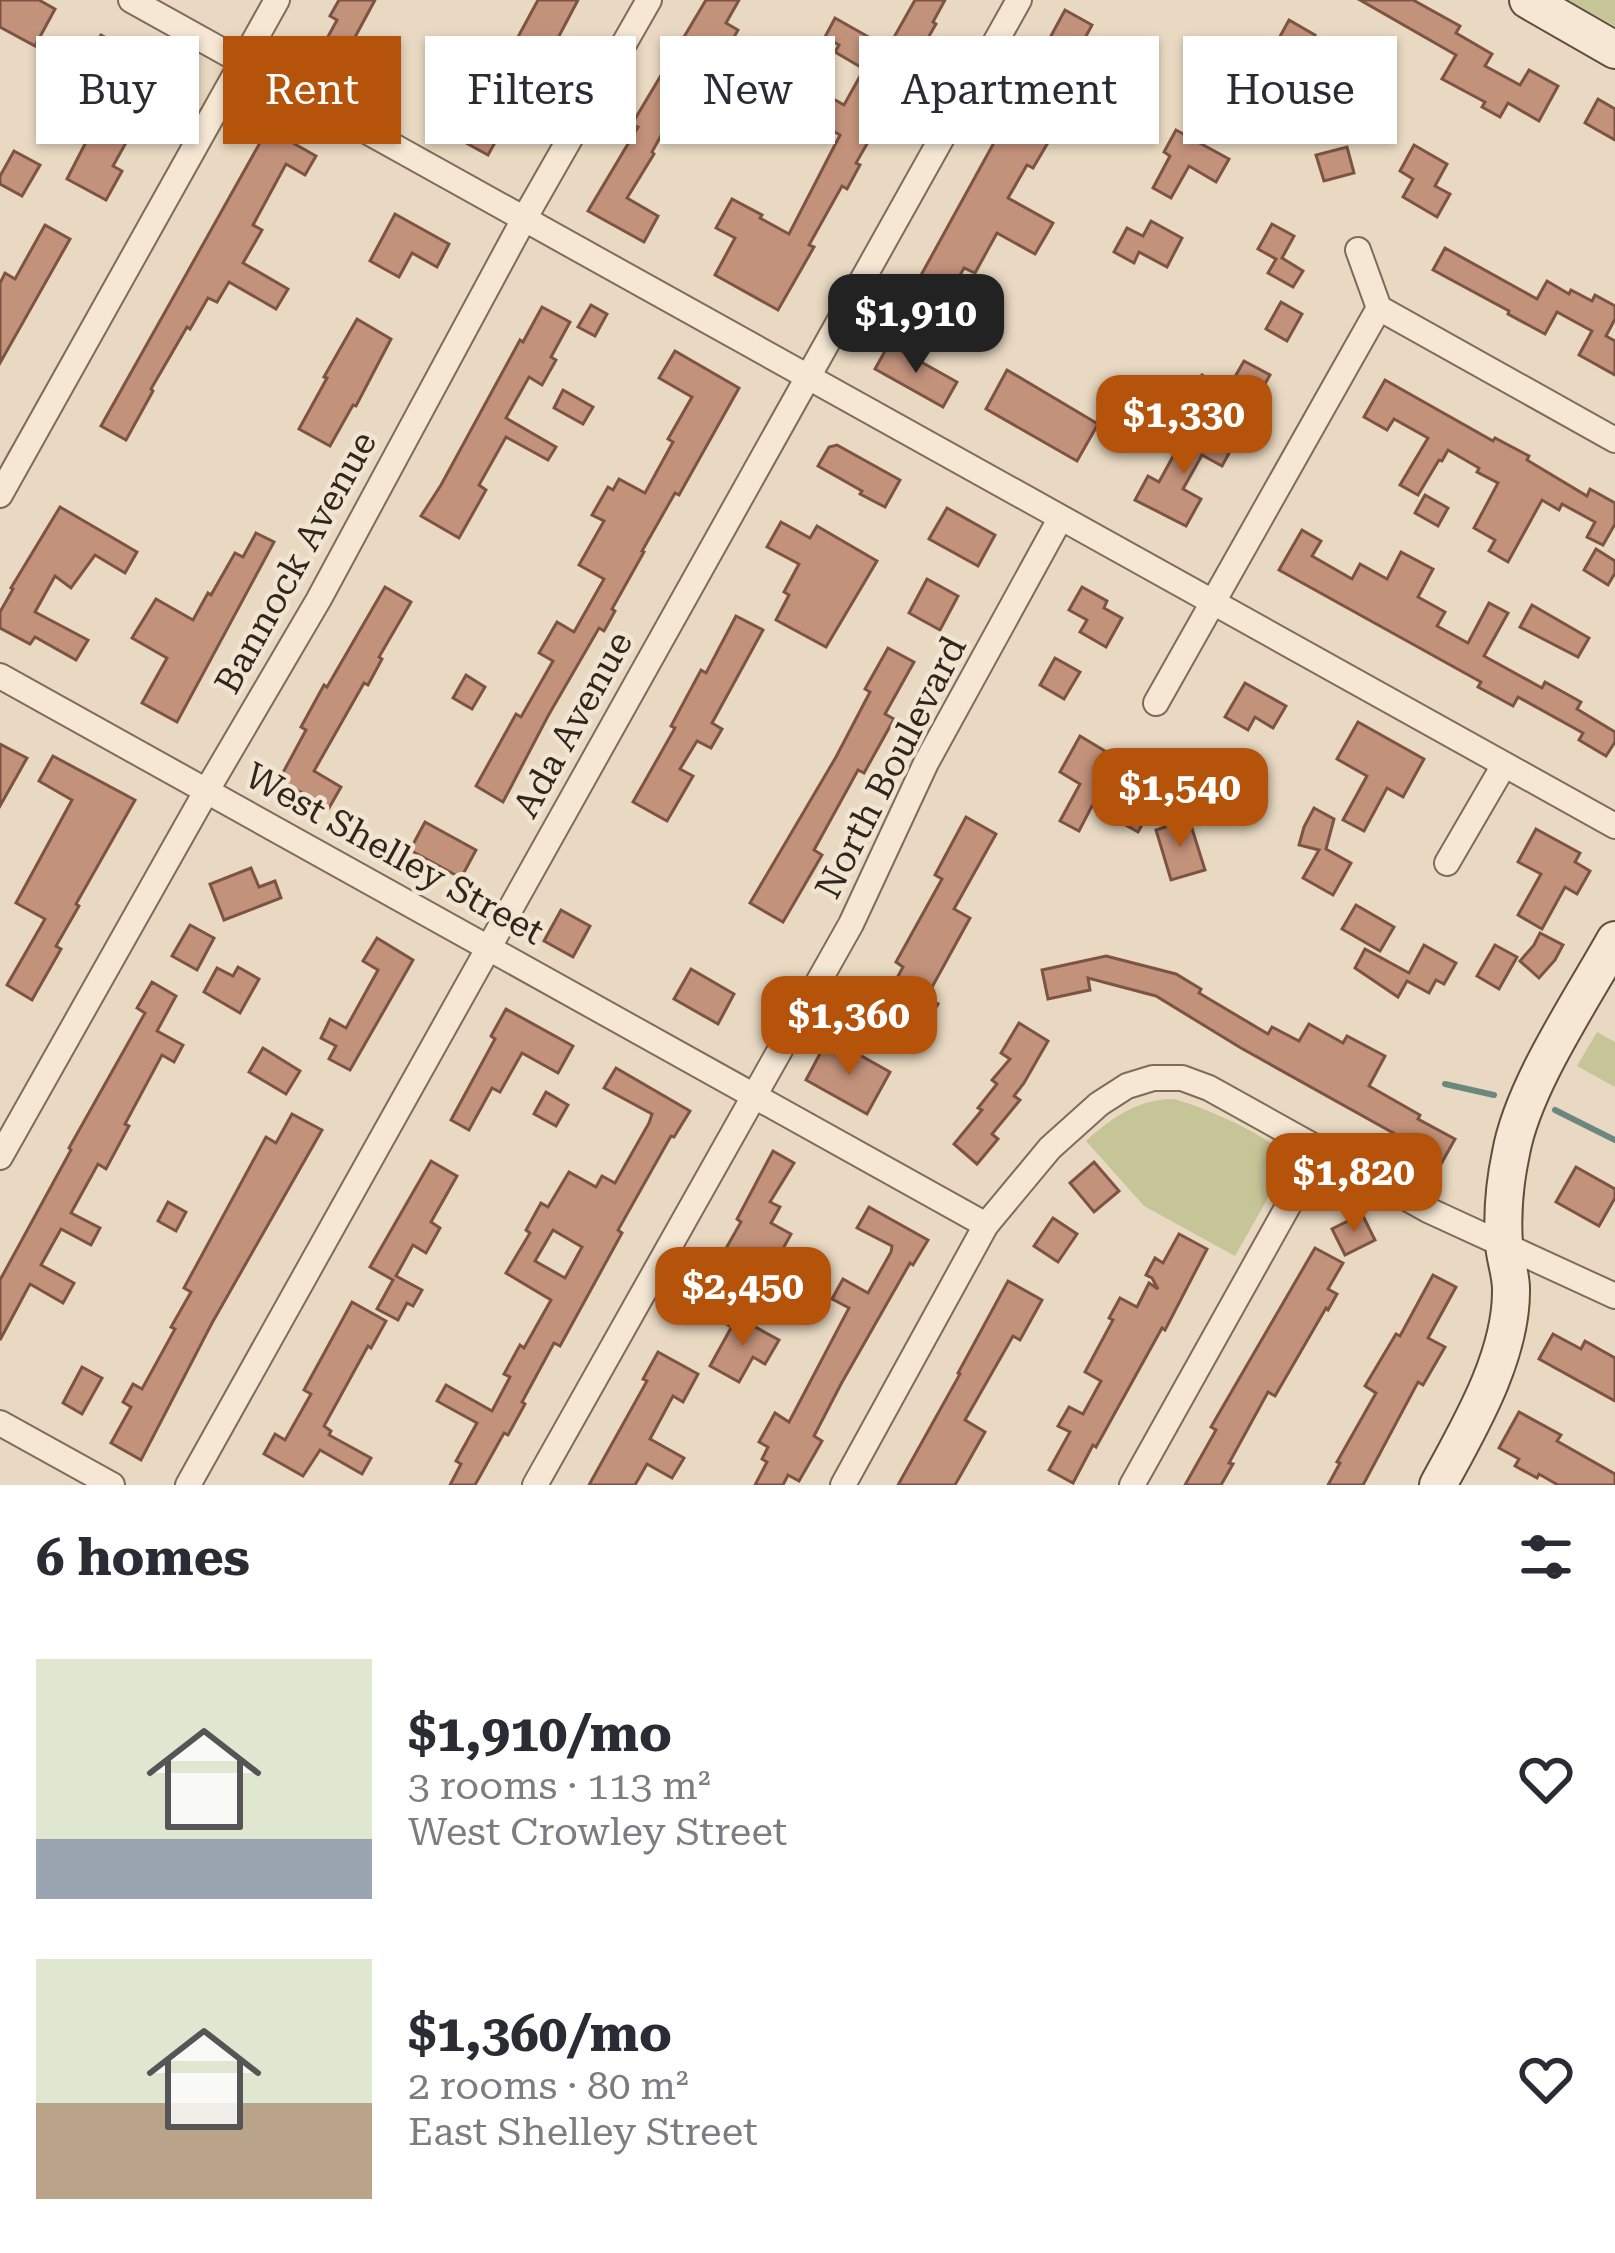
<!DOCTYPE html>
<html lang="en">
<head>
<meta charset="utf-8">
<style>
  body { margin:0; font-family:"Roboto Serif",serif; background:#f2f2f3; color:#2b2b33; height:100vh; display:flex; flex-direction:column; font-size:45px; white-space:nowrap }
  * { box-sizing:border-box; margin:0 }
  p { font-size:39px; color:#7c7c81 }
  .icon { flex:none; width:66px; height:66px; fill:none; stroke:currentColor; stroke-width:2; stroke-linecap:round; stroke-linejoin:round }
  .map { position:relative; height:1485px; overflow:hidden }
  .drawer { display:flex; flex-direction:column; background:#fff; flex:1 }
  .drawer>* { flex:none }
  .banner { position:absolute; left:36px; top:36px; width:1545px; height:108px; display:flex; gap:24px }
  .price { position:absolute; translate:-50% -102px; padding:0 27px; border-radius:24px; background:#b45309; color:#fff; font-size:39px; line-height:78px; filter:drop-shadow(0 3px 6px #0008) }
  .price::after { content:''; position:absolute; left:50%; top:72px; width:36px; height:27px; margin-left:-18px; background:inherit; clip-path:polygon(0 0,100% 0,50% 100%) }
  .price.selected { background:#222; color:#fff }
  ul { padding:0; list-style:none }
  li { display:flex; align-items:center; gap:36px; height:300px; padding:0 36px }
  li span { display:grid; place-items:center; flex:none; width:336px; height:240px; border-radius:0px; color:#555 }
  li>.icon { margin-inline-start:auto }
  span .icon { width:144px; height:144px; fill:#fffc; stroke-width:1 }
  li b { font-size:51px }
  h2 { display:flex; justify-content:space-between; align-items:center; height:144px; padding:0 36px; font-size:51px }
  .chip { padding:0 42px; border-radius:0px; background:#fff; box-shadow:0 3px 9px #0004; font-size:42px; line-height:108px }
  .chip.selected { background:#b45309; color:#fff }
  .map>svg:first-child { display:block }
  .green { fill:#c5c597 }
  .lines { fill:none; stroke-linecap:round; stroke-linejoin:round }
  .stream { stroke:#6c887e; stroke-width:6 }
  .building { fill:#c3927b; stroke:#7d5443; stroke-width:3; fill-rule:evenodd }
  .street-casing { stroke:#806b5b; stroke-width:28 }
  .secondary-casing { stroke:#624d3e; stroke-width:40 }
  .street { stroke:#f5e7d4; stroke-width:24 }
  .secondary { stroke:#f5e7d4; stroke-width:36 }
  .labels { text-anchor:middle; stroke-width:9; stroke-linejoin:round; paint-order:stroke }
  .street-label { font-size:36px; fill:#32251e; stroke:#f1e4d0 }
</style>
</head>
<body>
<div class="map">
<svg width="1615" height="1485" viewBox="0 0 1615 1485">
  <rect width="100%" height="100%" fill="#e9d9c2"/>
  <g class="green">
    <path d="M1568 0H1615V26Z"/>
    <path d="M1597 1032 1615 1042V1087L1577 1066Z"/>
    <path d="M1173 1099C1194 1103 1274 1137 1283 1155 1287 1163 1284 1166 1282 1173L1235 1256 1144 1206 1086 1141C1113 1117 1136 1100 1173 1099Z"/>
  </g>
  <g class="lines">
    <g class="stream">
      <path d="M1445 1084 1494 1095"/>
      <path d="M1555 1110 1615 1140"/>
    </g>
  </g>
  <g class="building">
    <path d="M0 0H39L55 9 35 46 0 27Z"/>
    <path d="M339 0H375L354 39 367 46 350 76 317 57 337 20 330 16Z"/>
    <path d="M538 0H578L539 74 537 73 514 114 512 112 488 155 455 137 472 105 479 109Z"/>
    <path d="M706 0H739L726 23 738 30 695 107 681 99 652 152 654 154 627 198 658 216 644 242 588 211 638 127 632 124Z"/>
    <path d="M915 0H945L933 22 936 24 856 163 860 165 847 189 842 186 809 245 814 247 778 310 715 275 735 238 716 228 732 199 762 215 760 218 789 234 840 135 788 106 802 81 844 105 864 69 835 52 839 45 825 37 835 18 888 48Z"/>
    <path d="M1360 0H1413L1460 26 1456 33 1492 54 1485 66 1520 85 1529 70 1558 86 1539 121 1508 103 1500 117 1482 107 1485 102 1442 79 1456 55Z"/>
    <path d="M1065 10 1092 25 1067 71 1075 75 1069 85 1079 90 1033 168 1027 165 1008 198 1053 223 1035 254 997 233 975 273 964 268 934 323 904 306 1017 101 1020 103 1050 48 1046 45Z"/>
    <path d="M1289 20 1315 35 1292 76 1266 62Z"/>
    <path d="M101 35 170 73 161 89 157 87 113 166 122 171 106 200 67 179 124 68 92 50Z"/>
    <path d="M1346 52 1368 64 1358 84 1335 71Z"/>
    <path d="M1598 99 1615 109V140L1585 123Z"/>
    <path d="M270 125 295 139 293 143 316 156 305 175 286 164 253 225 262 230 243 263 288 289 276 309 229 282 217 302 208 298 190 329 187 327 151 389 153 391 126 440 101 426Z"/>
    <path d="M1176 130 1229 159 1216 182 1189 166 1171 198 1153 188 1170 156 1164 152Z"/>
    <path d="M1414 145 1447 164 1435 186 1450 194 1437 217 1403 197 1413 179 1400 171Z"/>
    <path d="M1347 147 1354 173 1324 181 1316 155Z"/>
    <path d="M14 151 40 165 22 196 0 184V176Z"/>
    <path d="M395 214 449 244 437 267 412 253 399 277 370 261Z"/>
    <path d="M1151 221 1182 238 1167 267 1139 252 1134 263 1114 252 1127 228 1143 236Z"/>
    <path d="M1272 224 1294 236 1282 258 1303 271 1293 287 1268 273 1276 259 1258 249Z"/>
    <path d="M45 225 70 239 0 363V283L5 273 15 279Z"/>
    <path d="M1445 248 1537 299 1547 281 1569 294 1571 290 1592 301 1595 295 1615 306V319L1606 336 1615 341V375L1579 355 1592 331 1557 312 1545 334 1508 314 1509 311 1433 270Z"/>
    <path d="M1281 302 1302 314 1287 341 1266 329Z"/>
    <path d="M591 305 607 314 595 336 578 327Z"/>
    <path d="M542 307 570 322 551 357 556 360 542 385 529 377 506 418 556 447 548 460 506 437 479 485 486 490 459 538 421 516 441 485 520 340 523 342Z"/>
    <path d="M357 319 391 339 356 406 353 405 330 446 299 429 327 378 324 377Z"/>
    <path d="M889 344 957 382 943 407 875 369Z"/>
    <path d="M675 351 739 388 679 495 675 493 642 551 644 552 612 609 615 611 604 631 599 628 548 716 503 802 476 786 516 714 521 717 553 661 539 653 557 622 574 632 604 579 579 565 604 521 592 515 608 487 613 490 619 479 645 493 673 442 668 439 692 397 659 378Z"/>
    <path d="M1244 361 1270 375 1254 403 1228 389Z"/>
    <path d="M1007 370 1098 424 1077 461 986 409Z"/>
    <path d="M1202 375 1222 386 1210 407 1190 395Z"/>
    <path d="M1385 380 1493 441 1495 438 1529 456 1527 460 1587 496 1590 489 1615 503V524L1603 545 1587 537 1595 522 1562 504 1559 510 1542 500 1508 562 1489 551 1495 540 1474 528 1498 483 1477 472 1479 468 1448 450 1442 461 1439 460 1418 495 1400 485 1428 438 1394 419 1387 430 1364 417Z"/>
    <path d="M563 390 593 407 583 424 554 408Z"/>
    <path d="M1215 425 1238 437 1222 466 1202 455 1183 489 1201 499 1186 526 1135 500 1148 476 1159 482 1183 438 1203 449Z"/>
    <path d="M837 445 900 480 885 507 860 494 862 491 818 466 829 447Z"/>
    <path d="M1425 495 1448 508 1438 526 1415 513Z"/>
    <path d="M60 507 137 552 125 573 95 555 71 588 55 576 35 612 88 640 76 660 35 637 30 644 0 628V612L13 589 11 588Z"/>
    <path d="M947 508 995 535 978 566 929 539Z"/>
    <path d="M781 522 810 538 817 526 877 561 826 647 776 620 789 595 784 592 799 564 767 547Z"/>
    <path d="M1302 530 1321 541 1312 556 1352 579 1360 564 1387 579 1401 552 1433 569 1418 597 1445 612 1437 626 1468 643 1489 603 1508 613 1484 656 1542 688 1545 682 1581 702 1577 709 1615 732V742L1606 756 1579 740 1583 733 1518 697 1513 706 1478 687 1481 682 1279 570Z"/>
    <path d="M256 533 274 542 177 722 142 703 167 658 132 638 156 599 193 620 208 593 211 595 235 553 243 557Z"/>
    <path d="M1596 549 1615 561V573L1608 585 1584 570Z"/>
    <path d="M927 579 958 596 940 630 909 613Z"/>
    <path d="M385 587 411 602 379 657 382 659 368 685 364 683 314 771 341 787 329 808 279 780 306 730 301 727 324 685 327 687Z"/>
    <path d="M1082 587 1107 601 1104 608 1122 618 1106 647 1080 632 1087 620 1069 610Z"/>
    <path d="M1532 605 1589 638 1578 657 1520 627Z"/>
    <path d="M736 616 763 630 712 723 722 729 711 748 697 741 680 769 693 776 667 821 633 802 675 728 671 726 701 670 706 673Z"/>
    <path d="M888 648 914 662 885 714 894 719 864 773 858 770 814 850 822 855 783 922 750 903 836 757 870 692 865 689Z"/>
    <path d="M1055 658 1080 672 1064 699 1040 685Z"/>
    <path d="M466 675 485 687 472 709 453 698Z"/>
    <path d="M1245 683 1286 706 1273 728 1255 717 1248 730 1225 717Z"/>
    <path d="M1358 722 1424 759 1403 797 1387 788 1364 831 1343 820 1367 776 1337 759Z"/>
    <path d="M1080 736 1105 751 1099 761 1159 794 1138 832 1092 806 1079 831 1060 821 1080 784 1060 772Z"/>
    <path d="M0 744 27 758 0 806Z"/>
    <path d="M1223 751 1244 763 1231 787 1238 790 1228 809 1217 818 1195 794 1205 785Z"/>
    <path d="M53 756 135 800 76 904 79 906 56 946 61 949 32 1000 7 985 45 919 16 903 72 800 39 781Z"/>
    <path d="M1314 808 1334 819 1326 849 1351 863 1333 895 1303 878 1319 850 1299 845 1304 827Z"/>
    <path d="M966 817 996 834 954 909 970 918 926 998 938 1004 917 1040 896 1028 904 1014 884 1002 903 967 896 962 942 879 935 875Z"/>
    <path d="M1189 819 1205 870 1171 880 1156 830Z"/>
    <path d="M425 822 476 850 461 878 410 850Z"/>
    <path d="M1536 829 1580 853 1575 862 1590 871 1577 894 1565 887 1542 929 1518 915 1541 874 1518 862Z"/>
    <path d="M251 868 259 887 275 881 281 898 224 920 210 884Z"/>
    <path d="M1356 905 1394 927 1380 951 1342 929Z"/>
    <path d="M561 910 590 926 573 957 544 941Z"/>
    <path d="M190 925 214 938 197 970 172 956Z"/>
    <path d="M1540 933 1563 945 1555 960 1539 978 1520 961 1534 945Z"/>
    <path d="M377 938 413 960 350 1070 329 1059 336 1046 321 1038 330 1019 346 1028 378 970 363 961Z"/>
    <path d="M1424 945 1456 963 1444 984 1436 980 1429 993 1407 981 1398 997 1355 968 1365 949 1409 973Z"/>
    <path d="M1495 945 1517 957 1499 989 1477 976Z"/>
    <path d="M1106 956 1176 974 1201 989 1199 993 1268 1034 1272 1027 1299 1041 1309 1024 1343 1043 1347 1036 1385 1056 1369 1086 1420 1115 1418 1119 1455 1139 1441 1164 1411 1147 1413 1144 1241 1048 1156 996 1088 978 1090 990 1048 999 1042 970Z"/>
    <path d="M238 967 259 979 240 1013 204 992 217 968 233 976Z"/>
    <path d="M691 969 734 994 718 1024 674 999Z"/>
    <path d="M152 982 176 996 157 1031 183 1045 174 1062 162 1055 125 1124 129 1126 106 1169 98 1164 71 1213 100 1228 91 1245 61 1229 41 1265 74 1283 63 1303 30 1284 0 1340V1280L71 1150 69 1148 145 1013 137 1008Z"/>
    <path d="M506 1009 573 1046 558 1073 522 1053 500 1092 492 1088 469 1130 451 1120 495 1039 491 1036Z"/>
    <path d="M1019 1023 1048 1041 1024 1083 1014 1096 1020 1100 992 1134 998 1139 977 1164 954 1144 982 1110 978 1108 997 1084 992 1080 1010 1059 1001 1053Z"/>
    <path d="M824 1046 844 1057 849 1049 890 1072 867 1114 806 1080Z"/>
    <path d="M263 1048 300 1071 286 1094 249 1072Z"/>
    <path d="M616 1068 690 1111 674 1137 671 1136 618 1230 622 1233 560 1346 554 1343 522 1402 525 1404 508 1435 504 1433 475 1485H450L461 1464 456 1461 477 1423 437 1401 446 1385 492 1411 510 1377 504 1374 520 1345 524 1348 551 1300 506 1273 530 1233 526 1230 541 1203 548 1207 569 1172 596 1187 602 1176 615 1183 649 1123 652 1114 604 1088ZM553 1230 582 1247 565 1278 535 1261Z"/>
    <path d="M546 1092 568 1105 556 1126 534 1114Z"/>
    <path d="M292 1114 322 1130 212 1323 141 1460 111 1443 131 1407 123 1402 133 1384 142 1389 175 1329 171 1327 191 1292 184 1288 266 1137 276 1143Z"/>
    <path d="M773 1151 794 1163 770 1202 780 1207 771 1223 791 1234 778 1258 773 1255 757 1285 754 1283 730 1326 686 1301 700 1275 708 1280 741 1222 737 1219Z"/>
    <path d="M431 1161 457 1176 431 1222 440 1228 426 1253 413 1245 396 1276 422 1290 413 1306 407 1303 398 1320 377 1309 393 1280 370 1267Z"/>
    <path d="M1094 1162 1119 1191 1094 1212 1070 1183Z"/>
    <path d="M1576 1167 1615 1189V1198L1599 1226 1556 1202Z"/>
    <path d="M168 1202 186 1212 176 1231 158 1221Z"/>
    <path d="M869 1207 928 1240 913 1265 910 1263 841 1384 814 1436 822 1441 799 1481 788 1475 783 1485H755L767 1462 762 1459 768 1447 759 1442 775 1413 789 1422 849 1308 832 1299 843 1279 868 1293 891 1252 892 1246 857 1228Z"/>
    <path d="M1362 1214 1375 1240 1345 1255 1332 1229Z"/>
    <path d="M1053 1218 1077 1234 1058 1262 1034 1246Z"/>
    <path d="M1179 1234 1207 1249 1165 1330 1162 1328 1096 1447 1093 1445 1073 1483 1049 1470 1070 1432 1058 1426 1069 1407 1083 1414 1101 1381 1085 1372 1113 1320 1109 1318 1120 1298 1137 1307 1149 1283 1158 1289 1152 1278 1146 1275 1155 1258 1163 1263Z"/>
    <path d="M1315 1248 1343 1263 1328 1289 1337 1294 1328 1310 1326 1308 1275 1396 1268 1392 1229 1463 1233 1464 1221 1485H1185L1216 1430 1211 1427Z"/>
    <path d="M1433 1275 1456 1287 1428 1338 1445 1347 1423 1385 1418 1382 1363 1485H1328L1340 1463 1337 1462 1376 1393 1365 1386 1396 1334 1400 1336Z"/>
    <path d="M1008 1281 1042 1300 1020 1340 1013 1336 965 1420 985 1432 955 1485H898L960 1374 958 1373Z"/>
    <path d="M352 1302 386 1321 371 1348 368 1346 324 1426 331 1431 329 1435 371 1458 362 1474 320 1450 303 1476 264 1454 275 1434 285 1440 311 1394 304 1390Z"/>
    <path d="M737 1317 779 1340 765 1364 753 1357 739 1382 710 1366Z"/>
    <path d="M1553 1334 1581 1349 1585 1341 1615 1358V1401L1539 1359Z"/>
    <path d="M658 1352 698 1374 683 1402 673 1396 650 1439 684 1458 672 1478 647 1464 635 1485H589L647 1381 643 1379Z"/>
    <path d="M82 1367 102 1378 82 1414 63 1403Z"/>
    <path d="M1519 1412 1561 1435 1557 1441 1615 1474V1485H1558L1539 1474 1537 1478 1515 1466 1519 1459 1499 1448Z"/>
  </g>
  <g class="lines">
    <defs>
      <g id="street">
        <path d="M131 0 1615 826"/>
        <path d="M1358 250 1379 308 1615 440"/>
        <path d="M0 495 277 0"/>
        <path d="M0 676 986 1225"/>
        <path d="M1156 703 1379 308"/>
        <path d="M1447 863 1504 765"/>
        <path d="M0 1157 207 790 319 599 524 219 649 0"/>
        <path d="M0 1423 112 1485"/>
        <path d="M188 1485 1019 0"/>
        <path d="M535 1485 851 924 926 763 1060 519"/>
        <path d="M843 1485 986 1225 1050 1148 1099 1104 1127 1086 1153 1078H1182L1209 1088 1428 1210 1615 1296"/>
        <path d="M1132 1485 1320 1149"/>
      </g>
      <g id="secondary">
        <path d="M1528 0 1615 50"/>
        <path d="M1438 1485C1469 1428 1512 1356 1511 1289 1511 1274 1505 1259 1504 1244 1502 1215 1505 1181 1511 1153 1523 1086 1581 1001 1615 940"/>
      </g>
    </defs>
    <use href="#street" class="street-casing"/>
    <use href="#secondary" class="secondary-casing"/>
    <use href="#street" class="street"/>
    <use href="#secondary" class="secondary"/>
  </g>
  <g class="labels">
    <g class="street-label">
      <text transform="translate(295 562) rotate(-61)" y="13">Bannock Avenue</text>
      <text transform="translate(572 724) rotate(-61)" y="13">Ada Avenue</text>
      <text transform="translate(890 767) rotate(-63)" y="13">North Boulevard</text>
      <text transform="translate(395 853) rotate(29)" y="13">West Shelley Street</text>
    </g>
  </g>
</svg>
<b class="price selected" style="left:916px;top:376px">$1,910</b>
<b class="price" style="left:1184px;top:477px">$1,330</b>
<b class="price" style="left:1180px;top:850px">$1,540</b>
<b class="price" style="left:849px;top:1078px">$1,360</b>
<b class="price" style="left:1354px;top:1235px">$1,820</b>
<b class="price" style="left:743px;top:1349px">$2,450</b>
<div class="banner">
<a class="chip">Buy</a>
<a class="chip selected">Rent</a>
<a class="chip">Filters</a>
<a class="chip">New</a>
<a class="chip">Apartment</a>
<a class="chip">House</a>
</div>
</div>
<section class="drawer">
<h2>6 homes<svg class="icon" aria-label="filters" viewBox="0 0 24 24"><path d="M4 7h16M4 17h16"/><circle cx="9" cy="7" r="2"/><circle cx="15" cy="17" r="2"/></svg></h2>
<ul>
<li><span style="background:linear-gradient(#dfe7d0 75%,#9aa5b1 0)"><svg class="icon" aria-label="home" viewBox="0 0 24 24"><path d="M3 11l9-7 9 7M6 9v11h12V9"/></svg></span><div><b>$1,910/mo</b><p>3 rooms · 113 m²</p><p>West Crowley Street</p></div><svg class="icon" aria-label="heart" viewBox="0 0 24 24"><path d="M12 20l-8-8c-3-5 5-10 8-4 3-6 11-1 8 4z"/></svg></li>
<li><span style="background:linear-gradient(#dfe7d0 60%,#b9a48a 0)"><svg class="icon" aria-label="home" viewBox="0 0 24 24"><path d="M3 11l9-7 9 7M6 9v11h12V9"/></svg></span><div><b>$1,360/mo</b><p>2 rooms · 80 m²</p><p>East Shelley Street</p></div><svg class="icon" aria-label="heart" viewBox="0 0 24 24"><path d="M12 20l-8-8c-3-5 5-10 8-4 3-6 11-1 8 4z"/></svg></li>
</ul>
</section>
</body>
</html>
